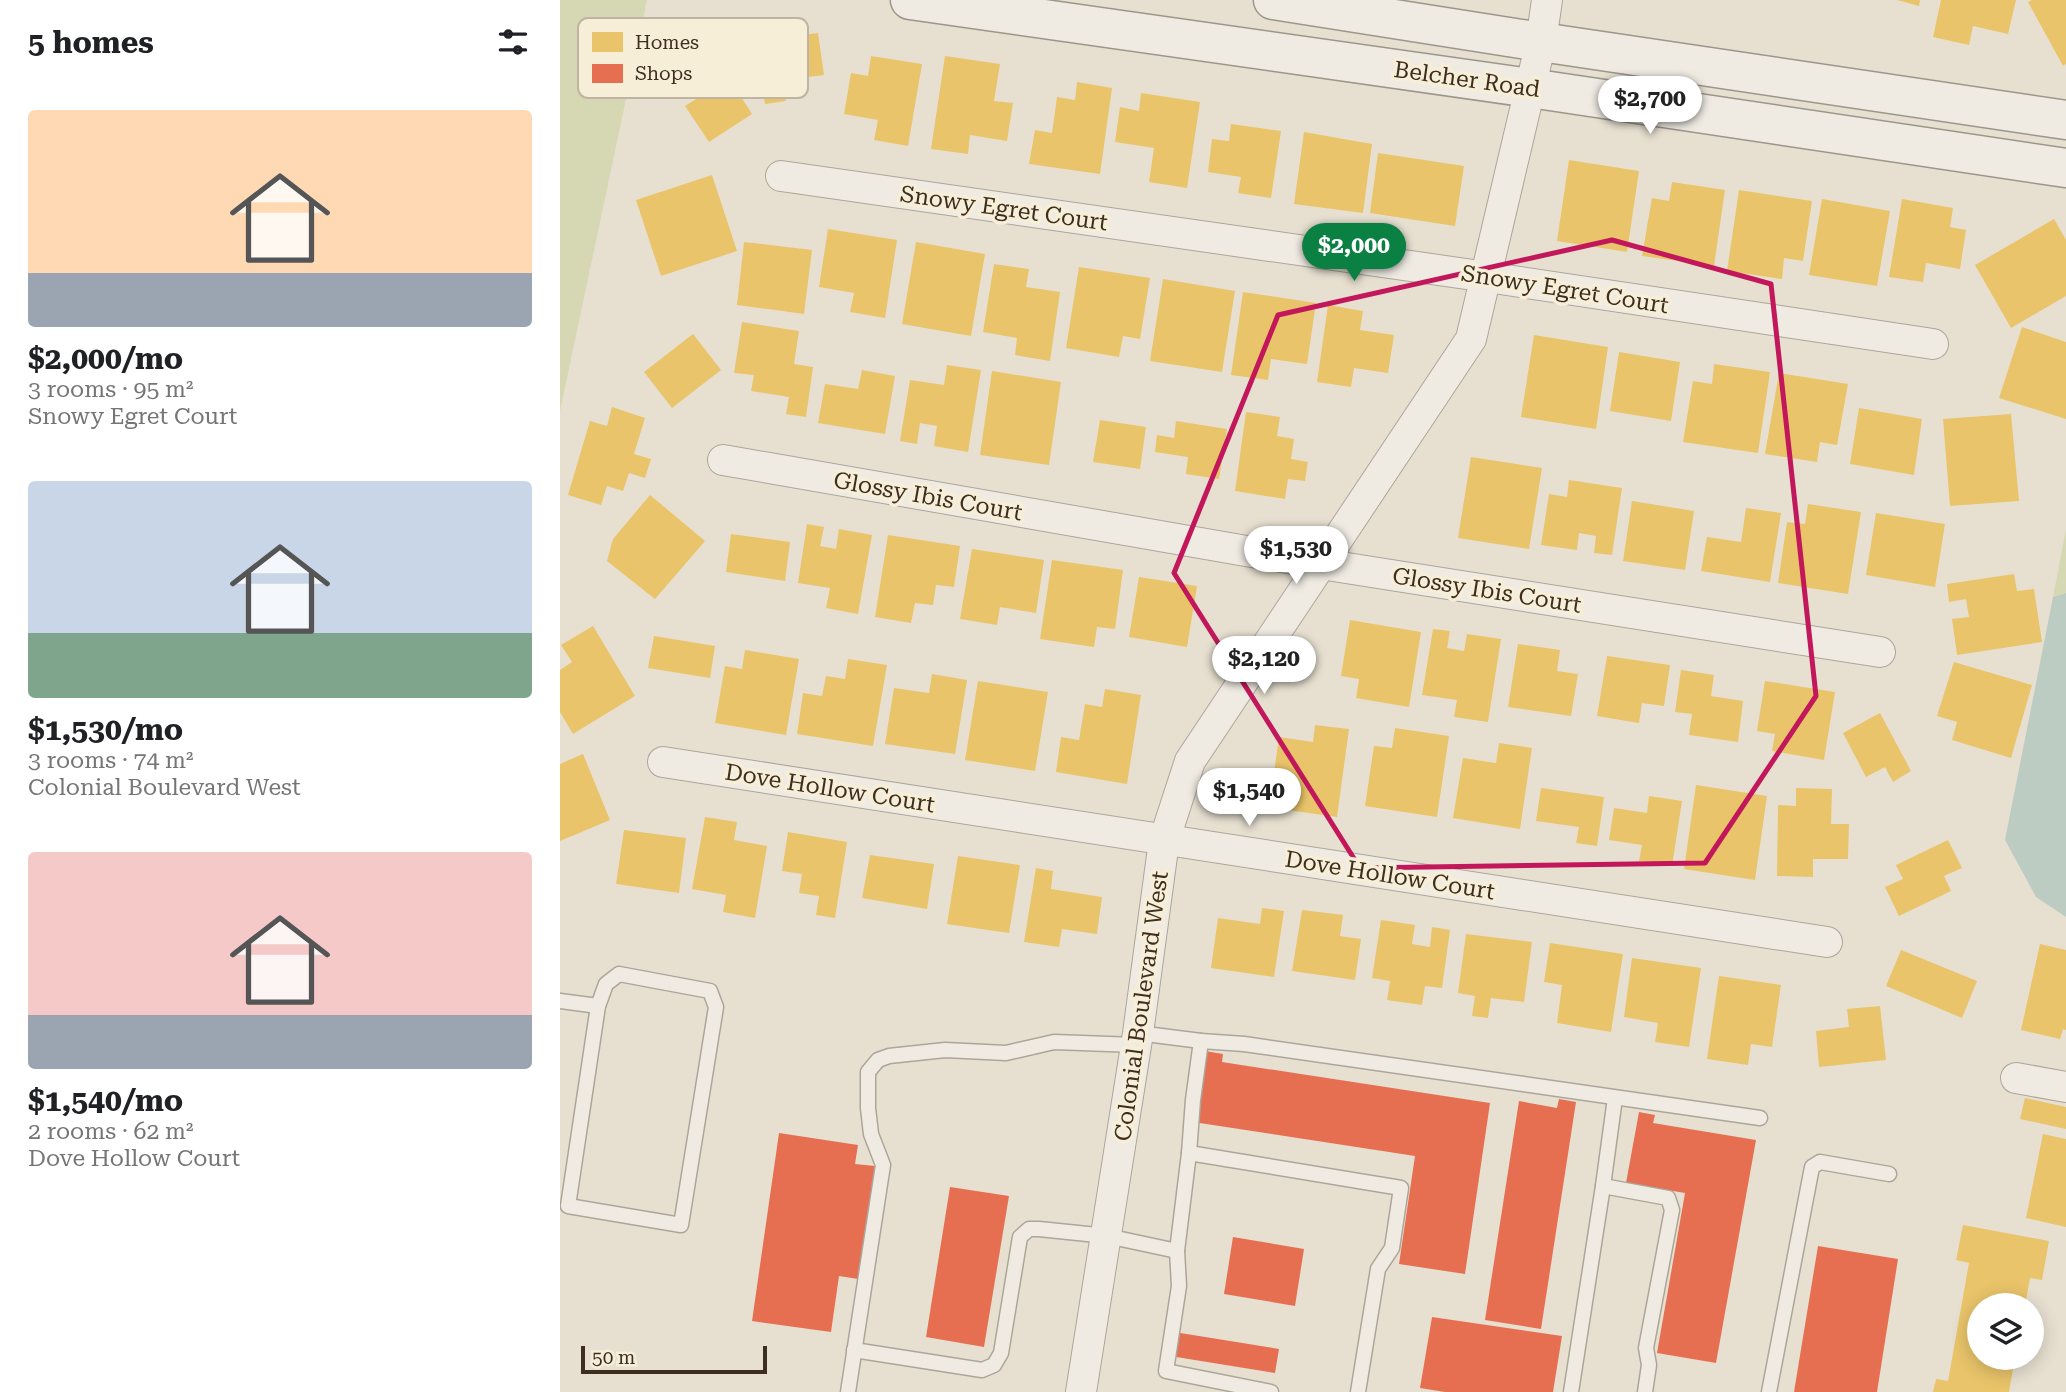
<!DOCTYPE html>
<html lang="en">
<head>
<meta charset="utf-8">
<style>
  body { margin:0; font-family:"Roboto Serif",serif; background:#f6f6f6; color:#202124; height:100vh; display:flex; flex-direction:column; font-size:26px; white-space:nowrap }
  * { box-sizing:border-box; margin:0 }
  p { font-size:23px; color:#757577 }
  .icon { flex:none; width:38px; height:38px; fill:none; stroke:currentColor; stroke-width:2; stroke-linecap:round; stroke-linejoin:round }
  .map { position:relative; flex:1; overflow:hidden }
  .details { display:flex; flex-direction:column; background:#fff; width:560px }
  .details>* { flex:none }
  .buttons { position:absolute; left:1407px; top:1293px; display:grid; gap:14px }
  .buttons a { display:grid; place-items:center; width:77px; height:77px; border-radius:50%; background:#fff; box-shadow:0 4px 18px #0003; font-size:35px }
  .scale { position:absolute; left:21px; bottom:18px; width:186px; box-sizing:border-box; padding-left:7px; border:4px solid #3d2e20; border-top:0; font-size:19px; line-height:24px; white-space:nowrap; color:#3d2e20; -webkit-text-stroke:5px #f7eed8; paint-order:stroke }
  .price { position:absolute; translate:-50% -60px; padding:0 16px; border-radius:24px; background:#fff; color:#222; font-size:23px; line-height:46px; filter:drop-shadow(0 2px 4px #0008) }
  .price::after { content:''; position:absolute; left:50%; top:42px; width:21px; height:16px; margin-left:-10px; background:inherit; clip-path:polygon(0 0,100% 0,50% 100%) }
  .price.current { background:#0b8043; color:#fff }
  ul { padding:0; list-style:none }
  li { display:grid; align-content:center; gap:14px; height:371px; padding:0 28px }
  li span { display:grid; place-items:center; height:217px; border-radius:7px; color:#555 }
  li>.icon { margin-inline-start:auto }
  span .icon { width:126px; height:126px; fill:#fffc; stroke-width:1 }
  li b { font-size:30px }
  h2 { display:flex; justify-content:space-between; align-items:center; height:84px; padding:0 28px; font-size:30px }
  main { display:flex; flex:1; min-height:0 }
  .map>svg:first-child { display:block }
  .green { fill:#d6d7b3 }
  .water { fill:#bcccc2 }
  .homes { fill:#e9c46a }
  .shops { fill:#e76f51 }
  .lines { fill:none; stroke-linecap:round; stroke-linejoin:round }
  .lane-casing { stroke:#ada599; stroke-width:17 }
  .street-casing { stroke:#ada599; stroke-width:32 }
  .secondary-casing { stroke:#9c958a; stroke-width:41 }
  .lane { stroke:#efebe3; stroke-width:14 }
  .street { stroke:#efebe3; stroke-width:30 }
  .secondary { stroke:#efebe3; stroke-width:38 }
  .marked { fill:none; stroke:#c2185b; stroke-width:5; stroke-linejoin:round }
  .labels { text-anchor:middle; stroke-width:7; stroke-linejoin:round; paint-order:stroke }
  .street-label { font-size:23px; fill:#3d2e20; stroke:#f7eed8 }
  .key { fill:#f7eed8; stroke:#bfb4a1; stroke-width:2 }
  .key-label { font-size:19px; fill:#3d2e20 }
</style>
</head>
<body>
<main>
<section class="details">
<h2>5 homes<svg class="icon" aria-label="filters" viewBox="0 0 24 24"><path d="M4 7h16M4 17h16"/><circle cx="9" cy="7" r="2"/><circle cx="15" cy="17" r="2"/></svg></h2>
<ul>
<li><span style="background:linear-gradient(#ffd9b3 75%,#9aa5b1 0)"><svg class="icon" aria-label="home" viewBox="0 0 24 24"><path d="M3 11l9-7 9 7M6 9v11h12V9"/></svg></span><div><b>$2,000/mo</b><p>3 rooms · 95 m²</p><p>Snowy Egret Court</p></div></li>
<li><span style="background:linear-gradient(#c9d6e8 70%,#7fa58c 0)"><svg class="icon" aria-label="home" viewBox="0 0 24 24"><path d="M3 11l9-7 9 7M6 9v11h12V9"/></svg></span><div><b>$1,530/mo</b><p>3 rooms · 74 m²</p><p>Colonial Boulevard West</p></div></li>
<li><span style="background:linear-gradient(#f6c9c9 75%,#9aa5b1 0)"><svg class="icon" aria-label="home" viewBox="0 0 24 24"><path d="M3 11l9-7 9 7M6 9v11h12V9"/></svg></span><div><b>$1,540/mo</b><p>2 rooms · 62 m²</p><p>Dove Hollow Court</p></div></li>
</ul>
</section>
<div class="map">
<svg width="1506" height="1392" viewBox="0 0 1506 1392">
  <rect width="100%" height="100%" fill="#e7e0d1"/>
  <g class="green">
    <path d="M0 0H87L0 411Z"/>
    <path d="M1506 529V593L1493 597Z"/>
  </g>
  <path class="water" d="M1506 593V917L1476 897 1445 840 1493 597Z"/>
  <g class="homes">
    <path d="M1337 0H1360L1359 6Z"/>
    <path d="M1381 0H1456L1448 34 1413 26 1409 45 1373 37Z"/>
    <path d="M1472 0H1506V64L1503 66 1468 2Z"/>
    <path d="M258 33 264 75 223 80 226 101 205 104 197 41Z"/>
    <path d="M311 56 362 64 348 146 314 140 318 120 284 114 291 73 308 76Z"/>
    <path d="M385 56 440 64 434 101 453 103 447 141 410 135 408 154 371 149Z"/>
    <path d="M169 78 192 114 149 142 125 106Z"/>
    <path d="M517 82 552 88 540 174 469 164 475 130 492 133 497 97 515 100Z"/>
    <path d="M581 93 640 102 627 188 589 182 594 148 555 142 560 107 579 111Z"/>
    <path d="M671 124 721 131 711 198 678 193 681 177 648 172 652 139 669 141Z"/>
    <path d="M744 132 812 144 803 213 734 204Z"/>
    <path d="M818 153 904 166 895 226 810 213Z"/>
    <path d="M1009 160 1079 171 1067 252 997 241Z"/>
    <path d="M152 175 177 251 101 276 76 200Z"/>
    <path d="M1112 182 1165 190 1154 266 1082 256 1092 198 1109 201Z"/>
    <path d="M1179 190 1252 201 1243 261 1224 258 1222 279 1167 271Z"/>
    <path d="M1262 199 1330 211 1317 286 1249 275Z"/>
    <path d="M1342 199 1393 208 1390 227 1406 230 1400 269 1366 263 1363 282 1329 277Z"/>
    <path d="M1494 219 1506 240V296L1451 328 1415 265Z"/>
    <path d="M268 229 337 240 325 318 290 312 294 293 259 287Z"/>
    <path d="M184 242 252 250 244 314 177 305Z"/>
    <path d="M356 242 425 254 411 336 342 324Z"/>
    <path d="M434 264 469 269 466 287 500 292 490 361 455 355 457 338 423 332Z"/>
    <path d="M519 267 590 278 580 339 563 336 559 357 506 348Z"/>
    <path d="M603 279 675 291 662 372 590 361Z"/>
    <path d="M683 292 756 303 747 364 711 359 708 380 671 375Z"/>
    <path d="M768 305 803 311 800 330 834 335 828 373 794 368 791 387 757 382Z"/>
    <path d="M182 322 239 331 234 364 253 367 246 417 226 414 229 397 191 391 194 375 174 373Z"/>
    <path d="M1462 327 1506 342V419L1439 398Z"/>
    <path d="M133 334 161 370 112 408 84 372Z"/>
    <path d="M974 335 1048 347 1036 429 961 417Z"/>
    <path d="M1059 352 1120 362 1111 421 1050 411Z"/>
    <path d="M1154 364 1210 372 1198 453 1123 442 1133 381 1152 384Z"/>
    <path d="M387 365 421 370 408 452 374 446 377 426 360 423 357 444 340 441 350 380 384 385Z"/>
    <path d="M302 370 335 376 325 434 258 423 265 384 298 389Z"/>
    <path d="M432 371 501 382 489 465 420 455Z"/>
    <path d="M1219 373 1288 384 1277 445 1260 442 1257 462 1205 454Z"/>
    <path d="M52 407 85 418 74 454 91 459 85 478 69 473 63 491 47 486 41 505 8 495 30 421 47 426Z"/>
    <path d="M1299 408 1362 419 1354 475 1290 464Z"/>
    <path d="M686 412 720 417 717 436 734 439 731 459 748 462 745 481 728 479 725 499 675 491Z"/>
    <path d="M1451 414 1459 501 1390 506 1383 419Z"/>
    <path d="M540 420 586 427 580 469 533 462Z"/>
    <path d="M616 421 667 429 659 479 626 474 628 457 595 452 597 435 614 438Z"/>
    <path d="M911 457 982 468 969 549 898 538Z"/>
    <path d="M1009 480 1062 488 1052 555 1034 553 1036 536 1019 533 1017 550 981 545 989 494 1007 497Z"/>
    <path d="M90 495 145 541 95 599 47 561 53 539Z"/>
    <path d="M1072 501 1134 511 1125 570 1063 561Z"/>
    <path d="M1248 504 1301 512 1288 594 1218 583 1227 522 1245 524Z"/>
    <path d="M1186 508 1221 513 1210 582 1141 571 1147 537 1181 542Z"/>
    <path d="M1316 513 1385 524 1375 587 1306 575Z"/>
    <path d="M247 524 264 527 260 546 276 549 279 529 312 535 298 614 266 608 270 588 238 583Z"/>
    <path d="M171 534 230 542 225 581 166 572Z"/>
    <path d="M328 535 400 546 394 587 376 585 373 605 355 603 351 623 315 617Z"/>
    <path d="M412 549 484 560 476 613 440 607 437 625 400 619Z"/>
    <path d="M492 560 563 570 555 629 537 627 534 647 480 639Z"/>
    <path d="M1454 574 1457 591 1474 589 1482 642 1397 655 1392 619 1409 617 1406 599 1389 602 1387 584Z"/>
    <path d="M579 577 637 586 627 647 569 637Z"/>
    <path d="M790 620 861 632 849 707 796 698 799 679 781 676Z"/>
    <path d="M33 626 75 696 13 734 0 712V670L12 662 1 645Z"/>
    <path d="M873 629 890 631 887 648 904 651 907 634 941 639 928 722 894 717 897 700 862 695Z"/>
    <path d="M94 636 155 646 150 678 88 668Z"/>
    <path d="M958 644 1000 650 997 671 1018 674 1011 716 948 707Z"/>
    <path d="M185 650 239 659 226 735 155 723 165 666 182 669Z"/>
    <path d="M1047 656 1110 665 1104 706 1082 703 1079 723 1037 716Z"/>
    <path d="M288 659 327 665 313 746 237 734 243 693 262 696 266 676 285 679Z"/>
    <path d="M1394 662 1472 685 1451 758 1392 740 1397 722 1377 716Z"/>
    <path d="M1121 670 1154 675 1151 696 1183 701 1178 742 1129 735 1132 714 1115 712Z"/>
    <path d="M372 674 407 680 395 754 325 744 334 688 369 693Z"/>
    <path d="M418 681 488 692 475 771 405 760Z"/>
    <path d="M1205 681 1275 692 1264 760 1212 751 1215 734 1197 731Z"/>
    <path d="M545 689 581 695 567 784 496 772 501 737 519 740 525 704 542 707Z"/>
    <path d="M1320 713 1351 771 1333 782 1325 767 1306 777 1283 733Z"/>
    <path d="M755 725 789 729 777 817 692 805 697 770 714 773 719 737 753 742Z"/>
    <path d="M835 728 889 736 877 817 805 806 814 746 832 748Z"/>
    <path d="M939 743 972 748 960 829 893 818 903 758 936 763Z"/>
    <path d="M23 754 50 820 0 841V764Z"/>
    <path d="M1136 785 1207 796 1195 880 1124 869Z"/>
    <path d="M981 788 1044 797 1037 846 1016 843 1019 827 976 821Z"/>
    <path d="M1236 788 1272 789 1271 824H1289L1288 859H1253V877L1217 876 1218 805 1236 806Z"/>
    <path d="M1089 796 1122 801 1112 866 1079 861 1082 845 1049 840 1054 808 1087 813Z"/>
    <path d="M145 817 177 822 174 840 207 846 195 918 163 912 166 895 132 889Z"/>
    <path d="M64 830 126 838 119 893 56 884Z"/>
    <path d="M228 832 287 842 275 918 256 915 259 896 239 893 242 874 222 871Z"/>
    <path d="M1388 840 1402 868 1384 876 1391 891 1339 916 1325 887 1343 879 1336 865Z"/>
    <path d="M310 855 374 864 367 909 302 898Z"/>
    <path d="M398 856 460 865 449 933 387 924Z"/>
    <path d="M476 868 493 871 491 889 542 897 537 934 502 929 499 947 464 942Z"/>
    <path d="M702 908 724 911 714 977 651 968 658 918 700 924Z"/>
    <path d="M742 910 783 915 780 936 801 939 795 980 732 971Z"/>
    <path d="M821 920 855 925 852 944 870 947 872 927 890 930 882 988 865 986 862 1005 827 1000 830 981 812 978Z"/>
    <path d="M906 934 972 942 964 1002 931 998 928 1018 912 1016 915 996 898 993Z"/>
    <path d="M990 943 1063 954 1051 1032 997 1023 1002 985 984 982Z"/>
    <path d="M1480 944 1506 950V1030L1503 1029 1500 1039 1461 1030Z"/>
    <path d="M1341 950 1417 981 1402 1018 1326 986Z"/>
    <path d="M1072 958 1141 968 1129 1047 1095 1042 1098 1023 1064 1017Z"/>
    <path d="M1159 976 1221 985 1212 1047 1191 1044 1188 1065 1147 1059Z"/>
    <path d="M1320 1006 1326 1060 1259 1067 1256 1031 1289 1027 1287 1009Z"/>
    <path d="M1465 1098 1506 1107V1129L1460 1119Z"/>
    <path d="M1483 1134 1506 1139V1227L1466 1218Z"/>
    <path d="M1403 1225 1489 1241 1482 1280 1470 1278 1465 1306H1419V1358H1455L1449 1392H1373L1376 1379 1388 1381 1409 1263 1396 1260Z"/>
  </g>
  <g class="shops">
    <path d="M645 1051 663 1054 662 1062 930 1103 905 1274 839 1264 855 1156 633 1122Z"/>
    <path d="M999 1099 1016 1102 981 1329 925 1320 959 1101 997 1108Z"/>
    <path d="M1079 1112 1095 1115 1093 1123 1196 1140 1156 1363 1097 1353 1125 1193 1066 1183Z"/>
    <path d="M219 1133 298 1145 295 1164 315 1166 298 1279 279 1276 271 1332 192 1321Z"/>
    <path d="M390 1187 449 1196 424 1347 366 1337Z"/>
    <path d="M673 1237 744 1249 735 1306 664 1294Z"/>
    <path d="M1258 1246 1338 1259 1317 1392H1234Z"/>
    <path d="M872 1317 1002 1336 993 1392H885L860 1388Z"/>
    <path d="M614 1332 719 1349 715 1373 610 1356Z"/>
  </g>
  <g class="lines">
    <defs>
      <g id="lane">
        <path d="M59 974 150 991 156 1007 121 1225 8 1206 38 1006 46 984Z"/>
        <path d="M0 1001 38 1006"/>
        <path d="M578 1033 641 1041 684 1044 1200 1118"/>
        <path d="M629 1153 633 1100 641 1041"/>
        <path d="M1043 1186 1055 1098"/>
        <path d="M617 1251 619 1286 606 1371 711 1392"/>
        <path d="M294 1350 422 1370 434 1365 441 1353 460 1237 469 1229H479L547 1236 617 1251 629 1153 841 1188 832 1248 818 1269 798 1392"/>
        <path d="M288 1392 323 1165 311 1134 308 1108V1072L318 1060 329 1056 385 1050 446 1053 494 1042 576 1045"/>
        <path d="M1011 1392 1043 1186 1108 1198 1112 1210 1086 1348 1089 1365 1085 1392"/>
        <path d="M1209 1392 1252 1167 1260 1162 1329 1174"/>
      </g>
      <g id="street">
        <path d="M221 176 927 277 1373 344"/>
        <path d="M163 460 761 564 1320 652"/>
        <path d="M103 762 1267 942"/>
        <path d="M1456 1078 1506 1087"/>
        <path d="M521 1392 578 1033 604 841 630 761 911 339 981 42 987 0"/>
      </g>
      <g id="secondary">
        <path d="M350 0 970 88 1506 168"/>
        <path d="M713 0 981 42 1506 120"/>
      </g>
    </defs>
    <use href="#lane" class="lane-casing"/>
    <use href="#street" class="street-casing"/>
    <use href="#secondary" class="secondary-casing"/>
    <use href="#lane" class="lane"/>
    <use href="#street" class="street"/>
    <use href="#secondary" class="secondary"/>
  </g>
  <path class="marked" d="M1052 240 1211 284 1256 696 1145 863 800 868 614 573 718 315Z"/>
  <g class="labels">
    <g class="street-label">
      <text transform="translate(907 79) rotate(8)" y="8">Belcher Road</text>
      <text transform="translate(444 208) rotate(8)" y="8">Snowy Egret Court</text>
      <text transform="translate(1005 289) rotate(9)" y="8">Snowy Egret Court</text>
      <text transform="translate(368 496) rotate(10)" y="8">Glossy Ibis Court</text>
      <text transform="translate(927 590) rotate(9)" y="8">Glossy Ibis Court</text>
      <text transform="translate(270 788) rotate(9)" y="8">Dove Hollow Court</text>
      <text transform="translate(830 875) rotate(9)" y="8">Dove Hollow Court</text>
      <text transform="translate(581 1006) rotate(-82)" y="8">Colonial Boulevard West</text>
    </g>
  </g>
  <rect x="18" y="18" width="230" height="80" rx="10" class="key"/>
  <rect x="32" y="32" width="31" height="20" fill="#e9c46a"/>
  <rect x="32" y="64" width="31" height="19" fill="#e76f51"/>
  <g class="key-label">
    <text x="75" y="49">Homes</text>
    <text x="75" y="80">Shops</text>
  </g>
</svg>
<div class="buttons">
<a><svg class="icon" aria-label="layers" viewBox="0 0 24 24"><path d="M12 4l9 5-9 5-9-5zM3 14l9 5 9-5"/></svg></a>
</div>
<div class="scale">50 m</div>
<b class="price" style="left:1090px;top:136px">$2,700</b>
<b class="price current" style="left:794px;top:283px">$2,000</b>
<b class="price" style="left:736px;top:586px">$1,530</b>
<b class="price" style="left:704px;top:696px">$2,120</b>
<b class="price" style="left:689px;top:828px">$1,540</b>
</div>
</main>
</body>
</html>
